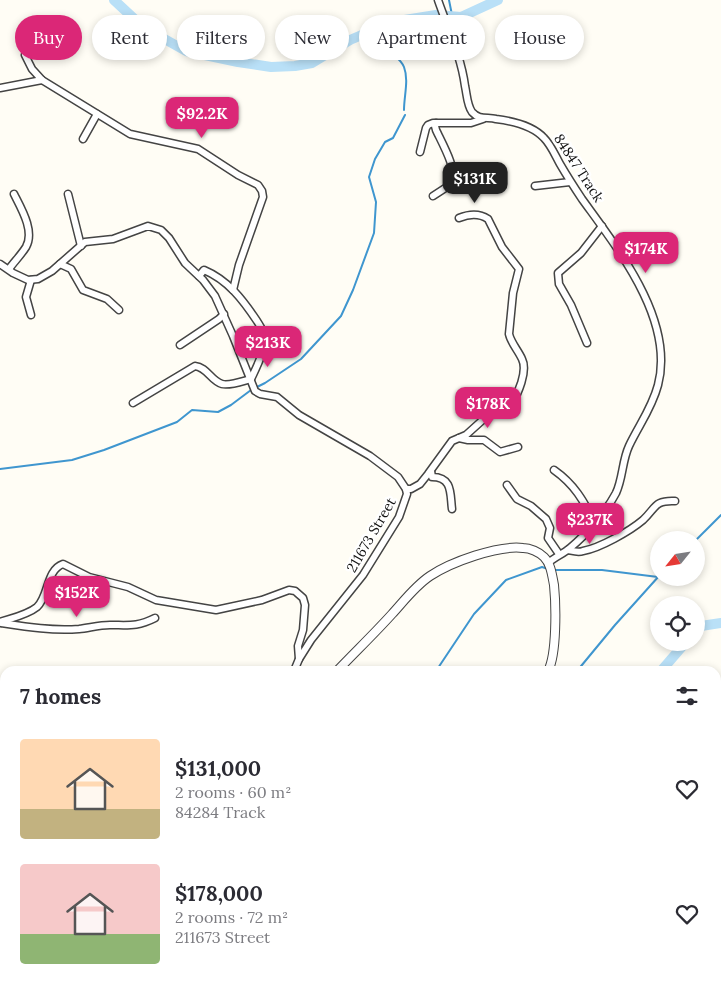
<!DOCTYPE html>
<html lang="en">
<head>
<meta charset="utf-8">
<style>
  body { margin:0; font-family:Lora,serif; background:#f7f7f7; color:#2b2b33; height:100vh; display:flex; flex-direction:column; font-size:19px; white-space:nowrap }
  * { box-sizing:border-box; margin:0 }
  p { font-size:16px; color:#7c7c81 }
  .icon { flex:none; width:28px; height:28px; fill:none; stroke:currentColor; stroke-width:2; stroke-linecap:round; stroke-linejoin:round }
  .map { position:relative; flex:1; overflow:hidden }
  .side { position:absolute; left:0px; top:666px; width:721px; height:321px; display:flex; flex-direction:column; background:#fff; border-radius:15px 15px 0 0; box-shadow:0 2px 8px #0003 }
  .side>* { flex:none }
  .guide { position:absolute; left:15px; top:15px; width:691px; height:45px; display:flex; gap:10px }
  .needle { width:32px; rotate:240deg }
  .buttons { position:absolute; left:650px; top:531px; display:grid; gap:10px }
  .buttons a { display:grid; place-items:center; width:55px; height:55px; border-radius:50%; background:#fff; box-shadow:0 2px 8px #0003; font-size:25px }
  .price { position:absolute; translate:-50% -42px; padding:0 11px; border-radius:10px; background:#db2777; color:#fff; font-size:16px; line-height:32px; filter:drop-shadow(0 1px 2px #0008) }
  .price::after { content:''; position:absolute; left:50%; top:30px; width:15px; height:11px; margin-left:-8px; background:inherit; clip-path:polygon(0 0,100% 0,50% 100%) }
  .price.current { background:#222; color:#fff }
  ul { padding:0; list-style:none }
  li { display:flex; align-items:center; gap:15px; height:125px; padding:0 20px }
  li span { display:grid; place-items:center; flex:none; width:140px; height:100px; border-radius:5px; color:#555 }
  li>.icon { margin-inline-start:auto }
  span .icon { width:60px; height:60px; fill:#fffc; stroke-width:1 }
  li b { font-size:21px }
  h2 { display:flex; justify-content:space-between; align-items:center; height:60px; padding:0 20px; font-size:21px }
  .pill { padding:0 18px; border-radius:22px; background:#fff; box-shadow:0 2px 8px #0003; font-size:18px; line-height:45px }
  .pill.current { background:#db2777; color:#fff }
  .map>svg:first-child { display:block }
  .green { fill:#d5ebbd }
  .forest { fill:#b9dc9c }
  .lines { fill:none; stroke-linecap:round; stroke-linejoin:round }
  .stream { stroke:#3f96cf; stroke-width:2 }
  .river { stroke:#b9e0f7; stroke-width:10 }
  .minor-casing { stroke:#444; stroke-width:9 }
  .tertiary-casing { stroke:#444; stroke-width:10 }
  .minor { stroke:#fff; stroke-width:6 }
  .tertiary { stroke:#fff; stroke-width:8 }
  .labels { text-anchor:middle; stroke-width:5; stroke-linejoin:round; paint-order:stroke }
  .street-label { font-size:14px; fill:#111; stroke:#fff }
</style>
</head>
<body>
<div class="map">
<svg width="721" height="987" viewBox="0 0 721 987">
  <rect width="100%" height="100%" fill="#fffdf5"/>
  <g class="green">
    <path d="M0 792 5 793V842L0 839Z"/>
    <path d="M234 982 293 983 294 987H244Z"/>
  </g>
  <path class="forest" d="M331 982H373V983L371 987H327Z"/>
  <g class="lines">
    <g class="stream">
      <path d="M449 0 452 15"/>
      <path d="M380 27C383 34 384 43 389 50 394 56 401 59 404 67 409 80 404 96 404 110"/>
      <path d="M255 388 265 383 301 359 341 316 353 290 374 233 376 202 369 177 375 159 385 142 393 138 405 115"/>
      <path d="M0 469 72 460 104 450 177 422 192 410 218 412 231 405 251 390"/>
      <path d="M696 540 721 515"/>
      <path d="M553 570H602L658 577"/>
      <path d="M436 671 474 614 506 580 542 567 548 569"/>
      <path d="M577 671 615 625 659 576"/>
      <path d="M716 708 721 713"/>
      <path d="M0 787 5 788"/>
      <path d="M189 987 194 982"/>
    </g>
    <g class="river">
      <path d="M114 0 143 27 186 51 238 62 271 67 295 66 312 63 350 40 392 22 436 15 461 17 498 0"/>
      <path d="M696 631 701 626 721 623"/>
      <path d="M661 671 686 642"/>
      <path d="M716 924 721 927"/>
      <path d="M400 987 406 982"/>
    </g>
    <defs>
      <g id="minor">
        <path d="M438 0C448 29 461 56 465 86 467 95 467 105 472 112 479 120 487 117 496 119 512 121 533 126 544 138 551 145 555 155 560 164 567 176 574 187 582 199 618 249 675 320 658 385 652 408 639 425 629 446 622 461 623 478 616 493 606 512 586 535 570 548 563 554 555 557 548 563"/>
        <path d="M25 55 32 69 42 80 130 134 198 149 238 175 258 185 262 191 263 197 239 265 233 290"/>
        <path d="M0 88 42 80"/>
        <path d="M83 139 97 114"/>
        <path d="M420 152 426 128 428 125 433 123H471L483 119"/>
        <path d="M535 186 570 182"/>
        <path d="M68 194 81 246"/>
        <path d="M433 196 453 183C457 169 442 143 436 130L435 126 436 123"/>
        <path d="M0 264 13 273 28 280 38 279 52 271 85 242 113 239 148 226 161 230 169 238 185 263 203 280 215 296 233 336 255 391 260 394 277 397 299 415 370 456 398 477 406 489 407 494 399 517 363 575 311 640 299 659"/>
        <path d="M60 264 71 269 83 290 107 299 119 310"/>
        <path d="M9 269C14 262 21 255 26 247 35 231 21 208 14 194"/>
        <path d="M31 280 26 297 31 315"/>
        <path d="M587 343 571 305 559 284 558 273 581 253 602 226"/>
        <path d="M180 345 219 319 224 314"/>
        <path d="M133 403 195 366C207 367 211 381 222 384 230 386 243 381 251 379 257 366 264 353 264 339 265 332 260 326 257 321 243 300 228 280 204 270L199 276"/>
        <path d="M459 438 468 440H484L500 452 518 447"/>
        <path d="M554 470C574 484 584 501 594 522"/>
        <path d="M431 471 432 477C453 477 450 494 452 509"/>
        <path d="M507 485 517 499 531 506 546 519 550 528 548 538 559 554"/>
        <path d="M406 489H411L420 484 428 474 452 441 466 435 486 417 508 408 511 405C518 394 528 371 522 359 518 350 511 343 509 334L513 293 519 269 502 247 488 219C479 213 469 214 459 218"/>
        <path d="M568 550C573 551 578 553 583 551 600 548 630 531 643 520 656 508 654 500 675 501"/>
        <path d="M0 622C12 618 27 615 37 607 49 596 46 570 63 564L89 577 128 587 156 600 216 610 262 600 289 590 295 591 303 598 305 605 303 630 298 646 299 659 294 671"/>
        <path d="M1 623C27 627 52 631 79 629 89 628 99 625 110 625 129 625 137 627 155 618"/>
        <path d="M716 794 721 802"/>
        <path d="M0 941H5"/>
        <path d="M579 982 580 987"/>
        <path d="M661 982 663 987"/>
        <path d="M716 982 721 983"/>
      </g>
      <g id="tertiary">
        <path d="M337 671C355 652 374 634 392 614 404 601 415 586 430 576 451 562 498 545 523 548 530 548 539 552 544 557 551 564 552 575 554 585 556 605 557 654 548 671"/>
        <path d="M47 987 52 982"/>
        <path d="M516 987 519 982"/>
      </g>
    </defs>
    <use href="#minor" class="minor-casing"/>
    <use href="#tertiary" class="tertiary-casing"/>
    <use href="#minor" class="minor"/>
    <use href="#tertiary" class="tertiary"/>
  </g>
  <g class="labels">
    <g class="street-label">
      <text transform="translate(579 168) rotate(57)" y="5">84847 Track</text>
      <text transform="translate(371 535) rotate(-60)" y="5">211673 Street</text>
    </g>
  </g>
</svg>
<div class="buttons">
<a><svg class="needle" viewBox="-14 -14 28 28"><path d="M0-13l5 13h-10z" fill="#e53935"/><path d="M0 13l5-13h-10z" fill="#7c7c81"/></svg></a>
<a><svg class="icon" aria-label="locate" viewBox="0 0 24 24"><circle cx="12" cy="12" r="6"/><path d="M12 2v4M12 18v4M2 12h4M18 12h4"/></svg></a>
</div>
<b class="price" style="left:202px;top:139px">$92.2K</b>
<b class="price current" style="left:475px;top:204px">$131K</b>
<b class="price" style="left:646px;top:274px">$174K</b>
<b class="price" style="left:268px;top:368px">$213K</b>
<b class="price" style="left:488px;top:429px">$178K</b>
<b class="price" style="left:590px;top:545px">$237K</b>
<b class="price" style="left:77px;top:618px">$152K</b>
<div class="guide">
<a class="pill current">Buy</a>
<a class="pill">Rent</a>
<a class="pill">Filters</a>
<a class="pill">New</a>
<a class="pill">Apartment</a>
<a class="pill">House</a>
</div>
<section class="side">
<h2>7 homes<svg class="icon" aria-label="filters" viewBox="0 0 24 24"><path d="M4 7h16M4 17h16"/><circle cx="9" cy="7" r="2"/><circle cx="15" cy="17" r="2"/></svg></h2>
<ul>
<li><span style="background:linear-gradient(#ffd9b3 70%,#c2b280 0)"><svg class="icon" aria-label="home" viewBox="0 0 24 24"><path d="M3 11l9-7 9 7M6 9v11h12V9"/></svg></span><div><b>$131,000</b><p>2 rooms · 60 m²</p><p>84284 Track</p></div><svg class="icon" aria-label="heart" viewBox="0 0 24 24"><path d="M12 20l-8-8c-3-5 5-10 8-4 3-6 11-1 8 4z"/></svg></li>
<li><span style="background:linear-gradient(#f6c9c9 70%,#8fb573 0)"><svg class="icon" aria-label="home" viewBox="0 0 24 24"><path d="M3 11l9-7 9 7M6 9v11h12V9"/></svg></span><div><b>$178,000</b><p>2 rooms · 72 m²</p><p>211673 Street</p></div><svg class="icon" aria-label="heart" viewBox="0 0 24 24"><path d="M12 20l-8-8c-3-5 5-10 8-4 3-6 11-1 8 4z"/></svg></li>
</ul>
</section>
</div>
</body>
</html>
